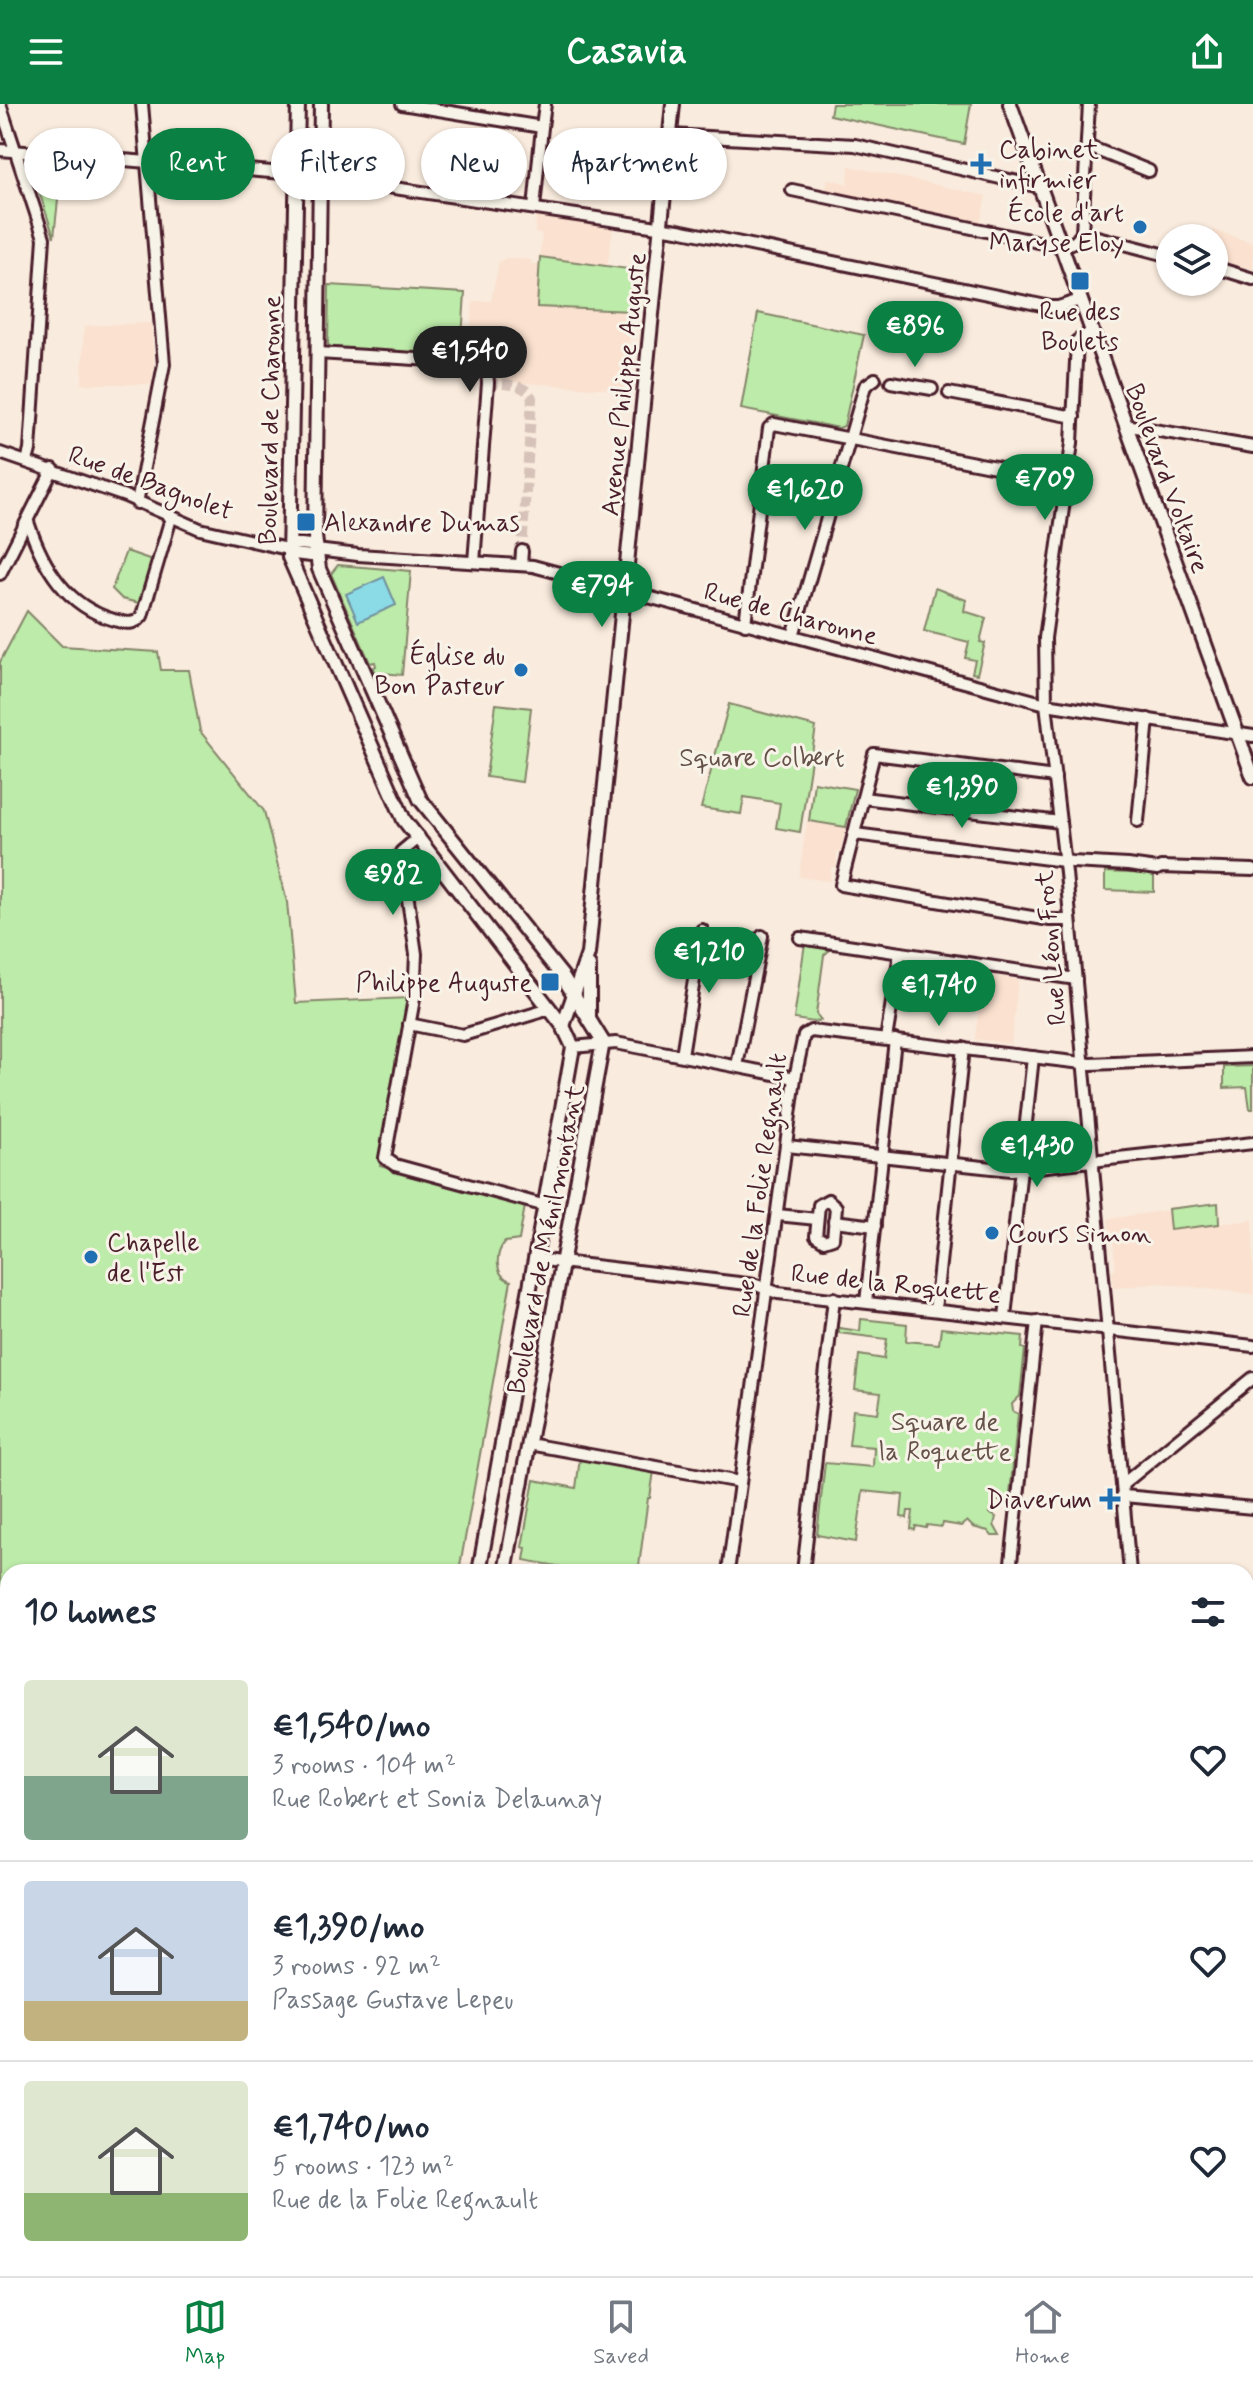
<!DOCTYPE html>
<html lang="en">
<head>
<meta charset="utf-8">
<style>
  body { margin:0; font-family:Mynerve,sans-serif; background:#f2f2f3; color:#1f2937; height:100vh; display:flex; flex-direction:column; font-size:30px; white-space:nowrap }
  * { box-sizing:border-box; margin:0 }
  p { font-size:26px; color:#747a83 }
  .icon { flex:none; width:44px; height:44px; fill:none; stroke:currentColor; stroke-width:2; stroke-linecap:round; stroke-linejoin:round }
  .map { position:relative; flex:1; overflow:hidden }
  .sheet { position:absolute; left:0px; top:1460px; width:1254px; height:712px; display:flex; flex-direction:column; background:#fff; border-radius:24px 24px 0 0; box-shadow:0 2px 6px #0004 }
  .sheet>* { flex:none }
  .guide { position:absolute; left:24px; top:24px; width:800px; height:72px; display:flex; gap:16px }
  .fabs { position:absolute; left:1156px; top:120px; display:grid; gap:16px }
  .fabs a { display:grid; place-items:center; width:72px; height:72px; border-radius:50%; background:#fff; box-shadow:0 2px 6px #0004; font-size:40px }
  .price { position:absolute; translate:-50% -68px; padding:0 18px; border-radius:28px; background:#0b8043; color:#fff; font-size:26px; line-height:52px; filter:drop-shadow(0 2px 4px #0008) }
  .price::after { content:''; position:absolute; left:50%; top:48px; width:24px; height:18px; margin-left:-12px; background:inherit; clip-path:polygon(0 0,100% 0,50% 100%) }
  .price.current { background:#222; color:#fff }
  ul { padding:0; list-style:none }
  li { display:flex; align-items:center; gap:24px; height:200px; padding:0 24px }
  li+li { border-top:2px solid #e0e1e3 }
  li span { display:grid; place-items:center; flex:none; width:224px; height:160px; border-radius:8px; color:#555 }
  li>.icon { margin-inline-start:auto }
  span .icon { width:96px; height:96px; fill:#fffc; stroke-width:1 }
  li b { font-size:34px }
  h2 { display:flex; justify-content:space-between; align-items:center; height:96px; padding:0 24px; font-size:34px }
  .pill { padding:0 28px; border-radius:36px; background:#fff; box-shadow:0 2px 6px #0004; font-size:28px; line-height:72px }
  .pill.current { background:#0b8043; color:#fff }
  header { display:flex; justify-content:space-between; align-items:center; height:104px; padding:0 24px; background:#0b8043; color:#fff; font-size:36px; font-weight:800 }
  .menu { display:flex; justify-content:space-around; align-items:center; height:112px; border-top:2px solid #e0e1e3; background:#fff; font-size:22px; color:#747a83 }
  .menu a { display:grid; justify-items:center; gap:4px }
  .menu .current { color:#0b8043 }
  .map>svg:first-child { display:block }
  .built { fill:#fbe1cf }
  .green { fill:#bdeba9; stroke:#84856a; stroke-width:2 }
  .water { fill:#8bdbe7; stroke:#71909c; stroke-width:2 }
  .lines { fill:none; stroke-linecap:round; stroke-linejoin:round }
  .minor-tunnel { stroke:#d6c2b9; stroke-width:10; stroke-dasharray:10 5; stroke-linecap:butt }
  .minor-casing { stroke:#4a1f2b; stroke-width:16 }
  .major-casing { stroke:#4a1f2b; stroke-width:18 }
  .minor { stroke:#f7f3e8; stroke-width:10 }
  .major { stroke:#f7f3e8; stroke-width:12 }
  .poi-dot { fill:#1f6fb2; stroke:#f7f3e8; stroke-width:3 }
  .labels { text-anchor:middle; stroke-width:6; stroke-linejoin:round; paint-order:stroke }
  .poi-label { font-size:26px; fill:#4a1f2b; stroke:#f7f3e8; text-anchor:start }
  .street-label { font-size:26px; fill:#4a1f2b; stroke:#f7f3e8 }
  .park-label { font-size:26px; fill:#67524a; stroke:#f7f3e8 }
</style>
</head>
<body>
<header><svg class="icon" aria-label="menu" viewBox="0 0 24 24"><path d="M4 6h16M4 12h16M4 18h16"/></svg>Casavia<svg class="icon" aria-label="share" viewBox="0 0 24 24"><path d="M12 15V3M7 8l5-5 5 5M5 13v7h14v-7"/></svg></header>
<div class="map">
<svg width="1253" height="2172" viewBox="0 0 1253 2172">
  <rect width="100%" height="100%" fill="#f9ebdd"/>
  <filter id="ink" filterUnits="userSpaceOnUse"><feTurbulence type="fractalNoise" baseFrequency=".0125" numOctaves="2"/><feDisplacementMap in="SourceGraphic" scale="16" xChannelSelector="R" yChannelSelector="G"/><feConvolveMatrix kernelMatrix="1 2 1 2 8 2 1 2 1" color-interpolation-filters="sRGB"/></filter>
  <g filter="url(#ink)">
    <g class="built">
      <path d="M849 62 986 92 980 120 826 86 828 75 848 80Z"/>
      <path d="M536 113 613 124 607 162 636 166 624 286 499 277 501 251 469 249 473 199 475 197H491L499 158 506 154 531 156V160H539L542 130 535 129Z"/>
      <path d="M1213 126 1253 139V165L1214 155V134H1211Z"/>
      <path d="M151 219 154 261 151 280H82L84 222Z"/>
      <path d="M807 717 846 724 840 748H837L836 763H831L830 777 799 773Z"/>
      <path d="M986 870 1018 876 1011 940 975 935 981 886Z"/>
      <path d="M1218 1099 1219 1120 1253 1116V1190L1159 1179 1114 1184 1112 1167 1116 1166 1112 1127 1109 1124 1108 1115Z"/>
      <path d="M864 2164H991L998 2172H864Z"/>
    </g>
    <g class="green">
      <path d="M832 0H971L964 40 830 11Z"/>
      <path d="M38 57 57 58 56 67 61 68 54 133 32 66Z"/>
      <path d="M540 153 636 166 632 207 537 203Z"/>
      <path d="M329 181 465 189 461 249 458 252 331 244 328 240Z"/>
      <path d="M758 209 864 231 844 322 839 324 741 305Z"/>
      <path d="M126 447 155 457 143 500 122 495 112 485Z"/>
      <path d="M338 461 411 467 402 571 383 569 376 572 373 564 376 562 375 558 370 559 331 470Z"/>
      <path d="M935 484 966 496 964 507 986 514 980 538 985 539 977 570 972 569 975 556 965 554 969 538 924 527Z"/>
      <path d="M27 507 62 542 158 548 161 566H189L200 627 264 707 287 798 296 899 409 894 380 1062 525 1102 519 1136 505 1138C495 1150 494 1172 511 1177L459 1468H8V1565L0 1564V558Z"/>
      <path d="M496 600 531 604 522 678 486 673Z"/>
      <path d="M729 600 816 623 800 728 776 724 780 699 744 693 741 710 701 704Z"/>
      <path d="M814 678 855 685 846 723 809 717Z"/>
      <path d="M1105 768 1154 770V788L1105 786Z"/>
      <path d="M805 839 829 842 830 846 824 851 816 910 821 916 814 918 794 915Z"/>
      <path d="M1253 962V1005H1250L1247 983 1224 984V963Z"/>
      <path d="M1218 1099 1219 1120 1170 1126 1168 1105Z"/>
      <path d="M861 1215 907 1220 906 1237 939 1240 941 1224 1023 1232 1022 1244 1025 1245 1020 1292 1012 1300 1013 1307 1018 1310 1009 1400 996 1396 989 1409 996 1413 994 1421 1000 1432H992L988 1427 973 1423 967 1417 961 1422 943 1419 942 1423 927 1421 926 1424 916 1422 915 1426 911 1425 913 1407H908L907 1414 901 1413 903 1391 863 1387 856 1438 817 1431 825 1359 873 1363 874 1343 849 1341 853 1306 878 1309 881 1289 855 1286 859 1251 884 1255 887 1235 839 1229V1224L860 1227Z"/>
      <path d="M580 1354 654 1367 650 1394H648L639 1462H634L633 1468H589L524 1456 526 1444 522 1443 534 1376 576 1384Z"/>
      <path d="M1246 1784H1253V1959L1249 1956 1246 1925Z"/>
    </g>
    <path class="water" d="M384 473 396 501 358 518 346 490Z"/>
    <g class="lines">
      <path class="minor-tunnel" d="M488 279C504 281 525 278 532 294L522 447"/>
      <defs>
        <g id="minor">
          <path d="M0 0 44 134 30 346 27 357"/>
          <path d="M402 0 542 23 534 104"/>
          <path d="M542 23 545 0"/>
          <path d="M671 31 855 41 1040 83"/>
          <path d="M1087 42 1149 67"/>
          <path d="M0 46 296 70"/>
          <path d="M320 73 678 126 1051 203H1058L1080 196"/>
          <path d="M792 86 1062 143 1076 137 1082 129 1089 0"/>
          <path d="M1082 129 1170 152"/>
          <path d="M1214 163 1253 175"/>
          <path d="M1091 228 1077 237 1072 339 1045 534 1046 600 1066 769 1130 1468"/>
          <path d="M318 249 481 259 487 263 488 279 474 458"/>
          <path d="M891 278 932 285"/>
          <path d="M949 289 1074 313"/>
          <path d="M1125 321 1253 343"/>
          <path d="M0 349 125 392 200 425 287 445 294 450 311 452 316 446"/>
          <path d="M137 399 164 260 142 0"/>
          <path d="M28 418C43 463 66 502 114 516 126 519 134 522 142 512L171 414"/>
          <path d="M287 445 295 440H301L310 441 316 446 358 451 533 462 1046 600 1253 632"/>
          <path d="M521 461 522 447"/>
          <path d="M0 470 53 365"/>
          <path d="M745 520 769 324 774 320 1068 377"/>
          <path d="M793 532 865 282 875 275"/>
          <path d="M1055 673 874 650 841 781 1050 816H1070"/>
          <path d="M863 694 1060 718"/>
          <path d="M1138 717 1148 615"/>
          <path d="M855 730 1072 758 1128 761 1157 765 1161 763 1253 766"/>
          <path d="M419 733 401 748 416 850 414 895 385 1054 395 1061 546 1102"/>
          <path d="M800 834 1076 875"/>
          <path d="M409 920 463 931 550 905"/>
          <path d="M886 935 900 849"/>
          <path d="M573 943 616 939 795 974"/>
          <path d="M682 951 702 826"/>
          <path d="M737 962 762 832"/>
          <path d="M787 1042 1011 1066 1253 1039"/>
          <path d="M828 1096 836 1103 833 1134 824 1137 816 1132 819 1101Z"/>
          <path d="M777 1111 817 1115"/>
          <path d="M834 1117 875 1122"/>
          <path d="M535 1155 756 1181 778 1189 1253 1242"/>
          <path d="M866 1198 895 936"/>
          <path d="M935 1206 963 944"/>
          <path d="M1005 1213 1033 953"/>
          <path d="M529 1340 740 1378"/>
          <path d="M1123 1380 1253 1274"/>
          <path d="M1124 1392 1253 1404"/>
          <path d="M728 1468 795 974 804 931 811 927 1091 960 1253 953"/>
          <path d="M803 1468 834 1194"/>
          <path d="M1010 1468 1037 1217"/>
          <path d="M1246 1531 1253 1532"/>
          <path d="M0 1612 7 1580"/>
          <path d="M0 1655H8"/>
          <path d="M1246 1696H1253"/>
          <path d="M0 1745 8 1740"/>
          <path d="M1246 1776 1253 1775"/>
          <path d="M0 1830 8 1847"/>
          <path d="M0 1967 8 1969"/>
          <path d="M1246 1971 1253 1970"/>
          <path d="M1246 2021 1247 2035"/>
          <path d="M80 2164 223 2168 231 2172"/>
          <path d="M728 2164 732 2172"/>
          <path d="M1177 2164V2172"/>
          <path d="M0 2172 6 2152 8 2081"/>
          <path d="M358 2172 359 2164"/>
          <path d="M832 2172V2164"/>
          <path d="M856 2172V2164"/>
        </g>
        <g id="major">
          <path d="M298 0 289 453 404 716 563 922 573 943 479 1468"/>
          <path d="M321 0 315 432 319 465 420 695 563 873 603 938 505 1468"/>
          <path d="M1010 0 1253 673"/>
          <path d="M589 915V862"/>
          <path d="M563 922 588 850 673 0"/>
          <path d="M0 1579 8 1580"/>
          <path d="M530 2164 531 2172"/>
          <path d="M556 2164 557 2172"/>
          <path d="M1022 2164 1031 2172"/>
        </g>
      </defs>
      <use href="#minor" class="minor-casing"/>
      <use href="#major" class="major-casing"/>
      <use href="#minor" class="minor"/>
      <use href="#major" class="major"/>
    </g>
  </g>
  <g class="poi-dot">
    <path d="M977 48h8v8h8v8h-8v8h-8v-8h-8v-8h8z"/>
    <circle cx="1140" cy="123" r="8"/>
    <rect x="1070" y="167" width="20" height="20" rx="4"/>
    <rect x="296" y="408" width="20" height="20" rx="4"/>
    <circle cx="521" cy="566" r="8"/>
    <rect x="540" y="868" width="20" height="20" rx="4"/>
    <circle cx="992" cy="1129" r="8"/>
    <circle cx="91" cy="1153" r="8"/>
    <path d="M1106 1383h8v8h8v8h-8v8h-8v-8h-8v-8h8z"/>
  </g>
  <g class="labels">
    <g class="poi-label">
      <text x="999" y="54">Cabinet<tspan x="999" dy="30">infirmier</tspan></text>
      <text x="1124" y="117" text-anchor="end">École d'art<tspan x="1124" dy="30">Maryse Eloy</tspan></text>
      <text x="1080" y="216" text-anchor="middle">Rue des<tspan x="1080" dy="30">Boulets</tspan></text>
      <text x="324" y="427">Alexandre Dumas</text>
      <text x="505" y="560" text-anchor="end">Église du<tspan x="505" dy="30">Bon Pasteur</tspan></text>
      <text x="532" y="887" text-anchor="end">Philippe Auguste</text>
      <text x="1008" y="1138">Cours Simon</text>
      <text x="107" y="1147">Chapelle<tspan x="107" dy="30">de l'Est</tspan></text>
      <text x="1092" y="1404" text-anchor="end">Diaverum</text>
    </g>
    <g class="street-label">
      <text transform="translate(623 280) rotate(-84)" y="9">Avenue Philippe Auguste</text>
      <text transform="translate(269 316) rotate(-89)" y="9">Boulevard de Charonne</text>
      <text transform="translate(1168 374) rotate(70)" y="9">Boulevard Voltaire</text>
      <text transform="translate(151 378) rotate(20)" y="9">Rue de Bagnolet</text>
      <text transform="translate(791 509) rotate(15)" y="9">Rue de Charonne</text>
      <text transform="translate(1050 844) rotate(-95)" y="9">Rue Léon Frot</text>
      <text transform="translate(759 1081) rotate(-82)" y="9">Rue de la Folie Regnault</text>
      <text transform="translate(545 1135) rotate(-79)" y="9">Boulevard de Ménilmontant</text>
      <text transform="translate(896 1179) rotate(6)" y="9">Rue de la Roquette</text>
    </g>
    <g class="park-label">
      <text x="762" y="662">Square Colbert</text>
      <text x="945" y="1326">Square de<tspan x="945" dy="30">la Roquette</tspan></text>
    </g>
  </g>
</svg>
<div class="fabs">
<a><svg class="icon" aria-label="layers" viewBox="0 0 24 24"><path d="M12 4l9 5-9 5-9-5zM3 14l9 5 9-5"/></svg></a>
</div>
<b class="price" style="left:915px;top:265px">€896</b>
<b class="price current" style="left:470px;top:290px">€1,540</b>
<b class="price" style="left:1045px;top:418px">€709</b>
<b class="price" style="left:805px;top:428px">€1,620</b>
<b class="price" style="left:602px;top:525px">€794</b>
<b class="price" style="left:962px;top:726px">€1,390</b>
<b class="price" style="left:393px;top:813px">€982</b>
<b class="price" style="left:709px;top:891px">€1,210</b>
<b class="price" style="left:939px;top:924px">€1,740</b>
<b class="price" style="left:1037px;top:1085px">€1,430</b>
<div class="guide">
<a class="pill">Buy</a>
<a class="pill current">Rent</a>
<a class="pill">Filters</a>
<a class="pill">New</a>
<a class="pill">Apartment</a>
</div>
<section class="sheet">
<h2>10 homes<svg class="icon" aria-label="filters" viewBox="0 0 24 24"><path d="M4 7h16M4 17h16"/><circle cx="9" cy="7" r="2"/><circle cx="15" cy="17" r="2"/></svg></h2>
<ul>
<li><span style="background:linear-gradient(#dfe7d0 60%,#7fa58c 0)"><svg class="icon" aria-label="home" viewBox="0 0 24 24"><path d="M3 11l9-7 9 7M6 9v11h12V9"/></svg></span><div><b>€1,540/mo</b><p>3 rooms · 104 m²</p><p>Rue Robert et Sonia Delaunay</p></div><svg class="icon" aria-label="heart" viewBox="0 0 24 24"><path d="M12 20l-8-8c-3-5 5-10 8-4 3-6 11-1 8 4z"/></svg></li>
<li><span style="background:linear-gradient(#c9d6e8 75%,#c2b280 0)"><svg class="icon" aria-label="home" viewBox="0 0 24 24"><path d="M3 11l9-7 9 7M6 9v11h12V9"/></svg></span><div><b>€1,390/mo</b><p>3 rooms · 92 m²</p><p>Passage Gustave Lepeu</p></div><svg class="icon" aria-label="heart" viewBox="0 0 24 24"><path d="M12 20l-8-8c-3-5 5-10 8-4 3-6 11-1 8 4z"/></svg></li>
<li><span style="background:linear-gradient(#dfe7d0 70%,#8fb573 0)"><svg class="icon" aria-label="home" viewBox="0 0 24 24"><path d="M3 11l9-7 9 7M6 9v11h12V9"/></svg></span><div><b>€1,740/mo</b><p>5 rooms · 123 m²</p><p>Rue de la Folie Regnault</p></div><svg class="icon" aria-label="heart" viewBox="0 0 24 24"><path d="M12 20l-8-8c-3-5 5-10 8-4 3-6 11-1 8 4z"/></svg></li>
</ul>
</section>
</div>
<nav class="menu">
<a class="current"><svg class="icon" aria-label="map" viewBox="0 0 24 24"><path d="M3 6l6-2 6 2 6-2v14l-6 2-6-2-6 2zM9 4v14M15 6v14"/></svg>Map</a>
<a><svg class="icon" aria-label="saved" viewBox="0 0 24 24"><path d="M7 4h10v16l-5-4-5 4z"/></svg>Saved</a>
<a><svg class="icon" aria-label="home" viewBox="0 0 24 24"><path d="M3 11l9-7 9 7M6 9v11h12V9"/></svg>Home</a>
</nav>
</body>
</html>
